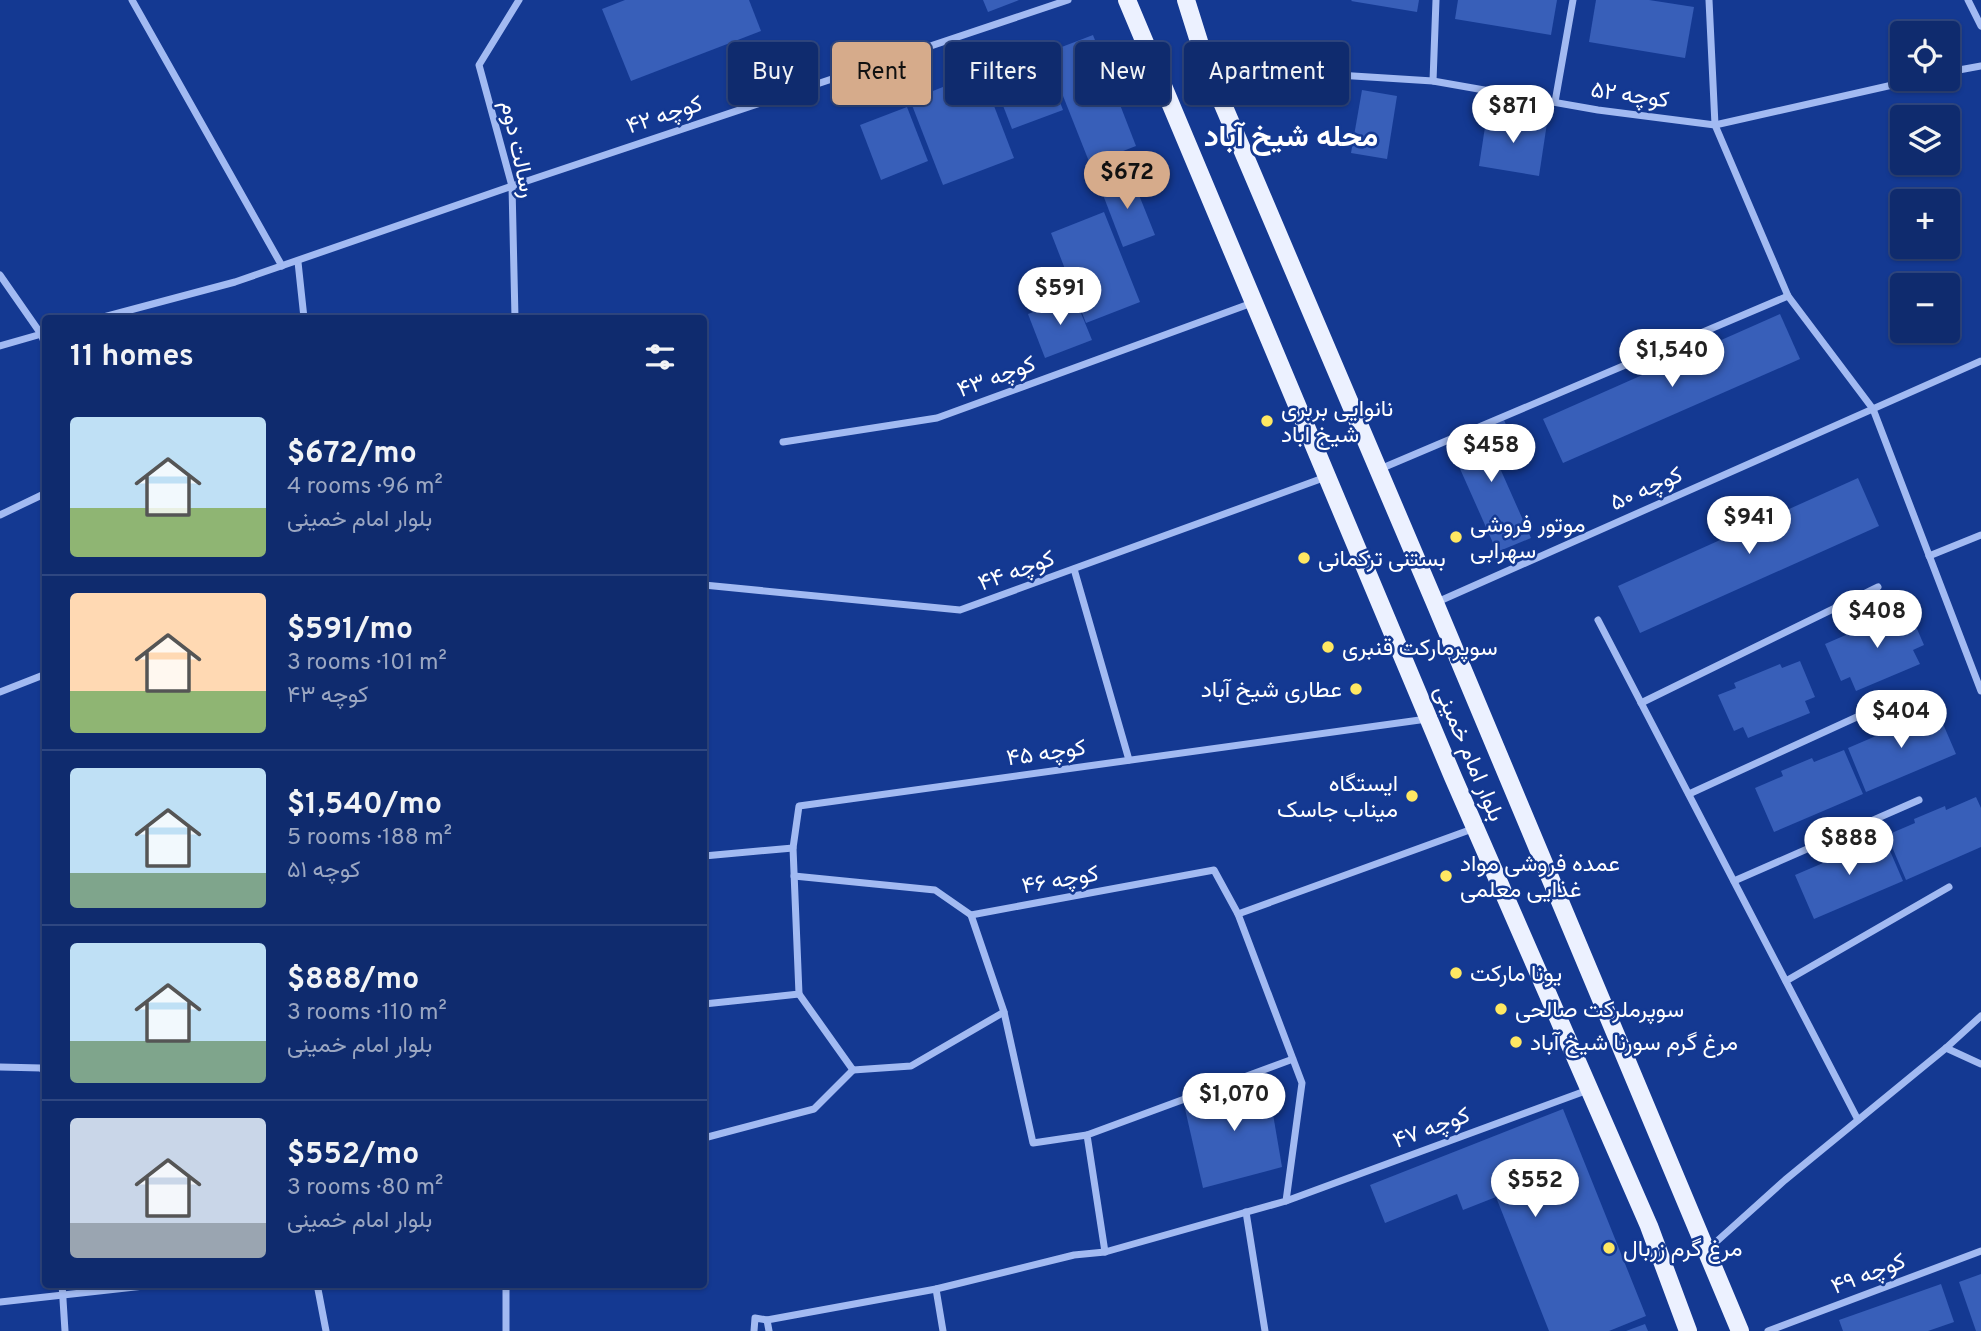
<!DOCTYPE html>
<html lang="en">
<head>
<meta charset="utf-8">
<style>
  body { margin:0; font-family:Overpass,Vazirmatn,sans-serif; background:#183373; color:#f1f3f6; height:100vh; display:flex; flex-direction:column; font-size:26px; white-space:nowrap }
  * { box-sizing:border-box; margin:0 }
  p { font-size:23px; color:#9ba7c2 }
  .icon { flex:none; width:38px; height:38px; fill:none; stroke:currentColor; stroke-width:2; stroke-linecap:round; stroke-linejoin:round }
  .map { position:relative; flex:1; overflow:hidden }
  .details { position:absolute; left:42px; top:315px; width:665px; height:973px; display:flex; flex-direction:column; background:#0f2b6e; border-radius:7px; box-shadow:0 2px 5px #0004,0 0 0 2px #2f4781 }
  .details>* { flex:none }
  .hud { position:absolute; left:728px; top:42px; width:665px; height:63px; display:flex; gap:14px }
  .buttons { position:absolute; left:1890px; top:21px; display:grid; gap:14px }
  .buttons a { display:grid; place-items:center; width:70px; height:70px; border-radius:7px; background:#0f2b6e; box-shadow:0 2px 5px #0004,0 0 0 2px #2f4781; font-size:35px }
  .price { position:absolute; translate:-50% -60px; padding:0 16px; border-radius:24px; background:#fff; color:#222; font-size:23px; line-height:46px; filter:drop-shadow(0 2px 4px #0008) }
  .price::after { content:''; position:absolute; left:50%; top:42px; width:21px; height:16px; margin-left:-10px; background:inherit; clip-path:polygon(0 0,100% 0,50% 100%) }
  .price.current { background:#d6ab8b; color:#111 }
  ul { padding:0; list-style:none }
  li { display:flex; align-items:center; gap:21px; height:175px; padding:0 28px }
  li+li { border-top:2px solid #2f4781 }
  li span { display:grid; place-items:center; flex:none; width:196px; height:140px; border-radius:7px; color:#555 }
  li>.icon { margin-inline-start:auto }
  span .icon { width:84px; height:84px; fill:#fffc; stroke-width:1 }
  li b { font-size:30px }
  h2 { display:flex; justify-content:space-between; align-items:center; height:84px; padding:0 28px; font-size:30px }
  .pill { padding:0 24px; border-radius:7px; background:#0f2b6e; box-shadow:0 2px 5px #0004,0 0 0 2px #2f4781; font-size:24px; line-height:63px }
  .pill.current { background:#d6ab8b; color:#111 }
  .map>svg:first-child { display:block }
  .building { fill:#385fb9 }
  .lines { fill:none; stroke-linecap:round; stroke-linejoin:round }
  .street { stroke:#a2baf2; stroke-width:7 }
  .primary { stroke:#ecf1ff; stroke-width:18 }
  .poi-dot { fill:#ffe862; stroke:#143992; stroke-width:2.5 }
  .labels { text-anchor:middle; stroke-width:5; stroke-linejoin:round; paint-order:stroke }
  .street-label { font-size:23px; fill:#fff; stroke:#143992 }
  .poi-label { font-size:23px; fill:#fff; stroke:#143992; text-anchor:start }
  .district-label { font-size:30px; font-weight:bold; fill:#fff; stroke:#143992 }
</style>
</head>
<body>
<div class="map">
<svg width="1981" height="1331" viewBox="0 0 1981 1331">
  <rect width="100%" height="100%" fill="#143992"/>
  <g class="building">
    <path d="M625 0H749L761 31 631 81 602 9Z"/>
    <path d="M983 0H1019L988 12Z"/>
    <path d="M1352 0H1419L1417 12 1351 1Z"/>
    <path d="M1458 0H1557L1551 35 1455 19Z"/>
    <path d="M1596 0H1649L1694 7 1685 58 1589 42Z"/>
    <path d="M1093 35 1136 146 1090 164 1046 53Z"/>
    <path d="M1040 50 1063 110 1012 129 989 69Z"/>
    <path d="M981 72 1014 158 943 185 910 100Z"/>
    <path d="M1362 90 1397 96 1387 159 1351 153Z"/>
    <path d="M907 107 928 161 881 180 860 125Z"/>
    <path d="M1487 114 1547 123 1539 176 1479 166Z"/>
    <path d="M1131 175 1155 235 1123 247 1100 187Z"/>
    <path d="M1104 212 1140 302 1086 323 1051 233Z"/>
    <path d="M1074 296 1092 340 1045 358 1028 314Z"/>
    <path d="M1780 314 1800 359 1563 463 1543 419Z"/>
    <path d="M1504 420 1516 447 1495 457 1531 538 1497 552 1449 444Z"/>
    <path d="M1858 478 1879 526 1640 633 1618 586Z"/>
    <path d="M1908 608 1924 645 1913 650 1920 664 1856 691 1850 677 1841 681 1825 644Z"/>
    <path d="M1800 661 1815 697 1805 701 1810 713 1748 738 1743 727 1734 731 1718 695 1736 688 1734 683 1780 664 1782 668Z"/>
    <path d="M1937 710 1956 754 1866 792 1848 748 1876 736 1874 732 1905 719 1907 723Z"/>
    <path d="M1844 750 1863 794 1774 832 1755 788 1783 776 1781 771 1812 758 1814 762Z"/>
    <path d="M1976 797 1981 808V847L1906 880 1887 835 1915 823 1914 819 1945 806 1946 810Z"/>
    <path d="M1884 837 1903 881 1814 919 1795 875 1823 863 1821 858 1853 845 1854 849Z"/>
    <path d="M1267 1079 1282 1167 1203 1188 1183 1100Z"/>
    <path d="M1563 1109 1646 1316 1609 1331H1549L1496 1197 1463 1210 1457 1194 1385 1223 1370 1185Z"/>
    <path d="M1981 1274V1331H1976L1959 1282Z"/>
    <path d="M1941 1284 1954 1322 1928 1331H1843L1839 1320Z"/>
    <path d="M1645 1324 1648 1331H1626Z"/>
  </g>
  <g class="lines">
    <g class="street">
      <path d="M132 0 282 266"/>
      <path d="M1709 0 1715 125 1788 296 1873 409 1981 691"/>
      <path d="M1968 0 1981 26"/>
      <path d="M1208 67 1433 81 1598 110 1715 125 1919 79"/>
      <path d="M1948 72 1981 66"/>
      <path d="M1433 81 1436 0"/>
      <path d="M1555 102 1573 0"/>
      <path d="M298 262 304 318"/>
      <path d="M0 275 41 334 46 347"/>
      <path d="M100 318 235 282 512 186 1068 0"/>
      <path d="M515 318 512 186 479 65 519 0"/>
      <path d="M0 346 45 333"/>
      <path d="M783 442 937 418 1252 303"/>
      <path d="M1380 469 1788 296"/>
      <path d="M0 515 46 493"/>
      <path d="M1929 556 1981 535"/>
      <path d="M1074 569 1129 760"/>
      <path d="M704 585 960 610 1326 477"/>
      <path d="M1435 603 1981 361"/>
      <path d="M1598 620 1858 1120"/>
      <path d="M0 692 46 674"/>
      <path d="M1641 703 1878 587"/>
      <path d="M1689 794 1907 694"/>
      <path d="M704 856 793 848 799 806 1427 719"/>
      <path d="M794 876 935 890 971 915"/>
      <path d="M1734 881 1919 800"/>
      <path d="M1238 914 1302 1083 1286 1201 1105 1252 1087 1135 1293 1059"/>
      <path d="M1786 981 1949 887"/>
      <path d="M799 994 853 1070 911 1066 1004 1012 971 915 1214 870 1238 914 1475 828"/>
      <path d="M704 1004 799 994 793 848"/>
      <path d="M1004 1012 1033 1143 1087 1135"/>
      <path d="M1946 1048 1981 1064"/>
      <path d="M0 1067 41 1068 46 1074"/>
      <path d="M704 1138 814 1109 853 1070"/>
      <path d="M1286 1201 1588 1090"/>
      <path d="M1246 1212 1265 1331"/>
      <path d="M1706 1251 1785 1180 1946 1048 1981 1016"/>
      <path d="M62 1284 65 1331"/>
      <path d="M317 1284 326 1331"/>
      <path d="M936 1289 943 1331"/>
      <path d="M0 1302 162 1284"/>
      <path d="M506 1331V1284"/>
      <path d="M754 1331 755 1318 767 1320"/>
      <path d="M769 1331 767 1320 936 1289 1074 1255 1105 1252"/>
      <path d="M1768 1331 1981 1251"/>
    </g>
    <g class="primary">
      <path d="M1127 0 1453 777 1649 1226 1688 1331"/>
      <path d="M1186 0 1207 67 1435 603 1740 1331"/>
    </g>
  </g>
  <g class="poi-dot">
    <circle cx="1267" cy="421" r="7"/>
    <circle cx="1456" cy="537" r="7"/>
    <circle cx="1304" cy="558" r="7"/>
    <circle cx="1328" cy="647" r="7"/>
    <circle cx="1356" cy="689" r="7"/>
    <circle cx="1412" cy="796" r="7"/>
    <circle cx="1446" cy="876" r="7"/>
    <circle cx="1456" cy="973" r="7"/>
    <circle cx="1501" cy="1009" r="7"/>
    <circle cx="1516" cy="1042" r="7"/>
    <circle cx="1609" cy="1248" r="7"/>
  </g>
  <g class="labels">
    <g class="street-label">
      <text transform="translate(1630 94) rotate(8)" y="8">کوچه ۵۲</text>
      <text transform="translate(664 114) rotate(-18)" y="8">کوچه ۴۲</text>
      <text transform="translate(519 149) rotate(78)" y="8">رسالت دوم</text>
      <text transform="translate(996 376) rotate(-20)" y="8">کوچه ۴۳</text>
      <text transform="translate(1646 488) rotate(-24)" y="8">کوچه ۵۰</text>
      <text transform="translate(1016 570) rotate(-20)" y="8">کوچه ۴۴</text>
      <text transform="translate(1046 752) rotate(-8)" y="8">کوچه ۴۵</text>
      <text transform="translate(1470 753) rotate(67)" y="8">بلوار امام خمینی</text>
      <text transform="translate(1060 879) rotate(-10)" y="8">کوچه ۴۶</text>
      <text transform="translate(1431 1127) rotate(-20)" y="8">کوچه ۴۷</text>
      <text transform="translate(1868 1273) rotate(-21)" y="8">کوچه ۴۹</text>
    </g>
    <g class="poi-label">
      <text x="1281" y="416">نانوایی بربری<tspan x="1281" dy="26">شیخ اباد</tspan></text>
      <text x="1470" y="532">موتور فروشی<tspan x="1470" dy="26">سهرابی</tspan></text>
      <text x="1318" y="566">بستنی ترکمانی</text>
      <text x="1342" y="655">سوپرمارکت قنبری</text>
      <text x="1342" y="697" text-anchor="end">عطاری شیخ آباد</text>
      <text x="1398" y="791" text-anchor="end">ایستگاه<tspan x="1398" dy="26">میناب جاسک</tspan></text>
      <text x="1460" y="871">عمده فروشی مواد<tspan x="1460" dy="26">غذایی معلمی</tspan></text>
      <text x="1470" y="981">یونا مارکت</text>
      <text x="1515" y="1017">سوپرملرکت صالحی</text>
      <text x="1530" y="1050">مرغ گرم سورنا شیخ آباد</text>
      <text x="1623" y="1256">مرغ گرم زربال</text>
    </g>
    <g class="district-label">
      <text x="1291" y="146">محله شیخ آباد</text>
    </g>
  </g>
</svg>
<div class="buttons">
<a><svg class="icon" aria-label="locate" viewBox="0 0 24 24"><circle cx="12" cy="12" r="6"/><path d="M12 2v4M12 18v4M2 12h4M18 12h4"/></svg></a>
<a><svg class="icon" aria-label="layers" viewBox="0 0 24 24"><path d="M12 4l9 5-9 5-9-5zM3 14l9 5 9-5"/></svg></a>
<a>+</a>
<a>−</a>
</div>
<b class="price" style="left:1513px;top:145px">$871</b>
<b class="price current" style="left:1127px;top:211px">$672</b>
<b class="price" style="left:1060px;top:327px">$591</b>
<b class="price" style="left:1672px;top:389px">$1,540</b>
<b class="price" style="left:1491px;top:484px">$458</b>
<b class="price" style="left:1749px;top:556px">$941</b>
<b class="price" style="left:1877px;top:650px">$408</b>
<b class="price" style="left:1901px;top:750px">$404</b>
<b class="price" style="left:1849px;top:877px">$888</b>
<b class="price" style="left:1234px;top:1133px">$1,070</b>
<b class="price" style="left:1535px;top:1219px">$552</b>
<div class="hud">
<a class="pill">Buy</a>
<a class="pill current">Rent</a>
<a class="pill">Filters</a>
<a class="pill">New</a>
<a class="pill">Apartment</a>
</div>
<section class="details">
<h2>11 homes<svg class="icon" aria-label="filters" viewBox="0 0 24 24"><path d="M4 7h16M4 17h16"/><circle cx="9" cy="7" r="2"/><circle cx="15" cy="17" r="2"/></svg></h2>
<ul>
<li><span style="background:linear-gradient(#bfe0f5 65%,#8fb573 0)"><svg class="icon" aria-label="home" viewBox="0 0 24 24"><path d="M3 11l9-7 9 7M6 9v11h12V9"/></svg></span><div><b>$672/mo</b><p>4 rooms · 96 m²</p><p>بلوار امام خمینی</p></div></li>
<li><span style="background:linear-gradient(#ffd9b3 70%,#8fb573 0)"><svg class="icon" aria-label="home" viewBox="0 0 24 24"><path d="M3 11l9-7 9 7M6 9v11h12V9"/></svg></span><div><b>$591/mo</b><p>3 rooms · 101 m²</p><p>کوچه ۴۳</p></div></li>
<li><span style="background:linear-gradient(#bfe0f5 75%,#7fa58c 0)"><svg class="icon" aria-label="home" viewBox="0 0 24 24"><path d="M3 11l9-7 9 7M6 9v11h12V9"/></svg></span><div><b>$1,540/mo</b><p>5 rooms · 188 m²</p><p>کوچه ۵۱</p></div></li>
<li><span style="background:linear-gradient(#bfe0f5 70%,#7fa58c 0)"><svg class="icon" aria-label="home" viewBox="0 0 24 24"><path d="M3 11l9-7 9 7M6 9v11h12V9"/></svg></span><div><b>$888/mo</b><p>3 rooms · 110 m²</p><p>بلوار امام خمینی</p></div></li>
<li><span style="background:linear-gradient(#c9d6e8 75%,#9aa5b1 0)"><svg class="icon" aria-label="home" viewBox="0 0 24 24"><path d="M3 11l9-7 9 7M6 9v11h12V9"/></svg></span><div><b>$552/mo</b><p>3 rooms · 80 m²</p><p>بلوار امام خمینی</p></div></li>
</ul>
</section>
</div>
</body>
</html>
